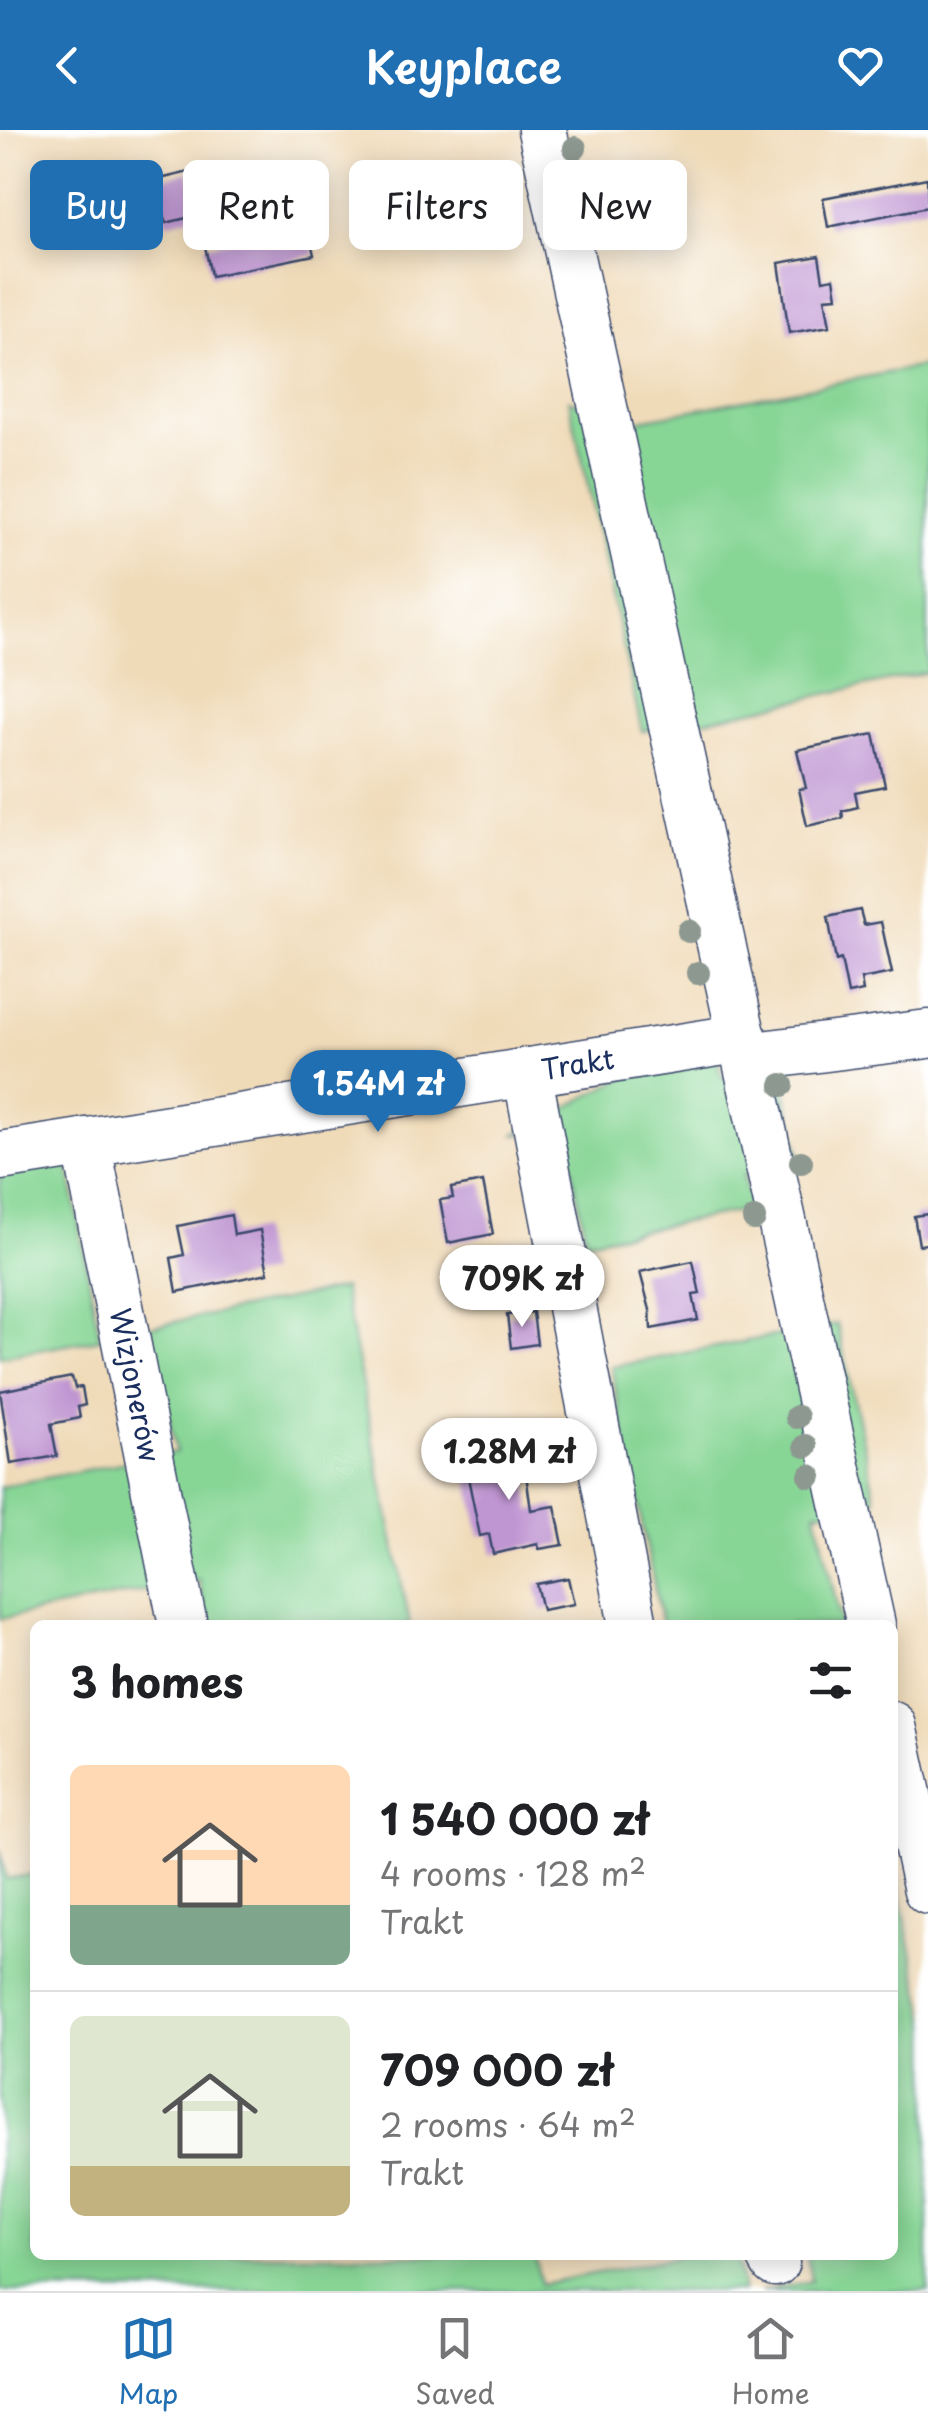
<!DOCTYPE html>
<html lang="en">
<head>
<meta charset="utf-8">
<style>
  body { margin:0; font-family:"Playpen Sans",sans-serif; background:#f6f6f6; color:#202124; height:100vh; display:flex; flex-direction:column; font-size:38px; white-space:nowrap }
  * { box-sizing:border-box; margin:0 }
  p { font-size:32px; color:#757577 }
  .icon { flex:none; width:55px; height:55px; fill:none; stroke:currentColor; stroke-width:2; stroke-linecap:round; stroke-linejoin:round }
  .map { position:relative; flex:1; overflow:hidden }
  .drawer { position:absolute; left:30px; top:1490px; width:868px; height:640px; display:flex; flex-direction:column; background:#fff; border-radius:15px; box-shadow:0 5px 25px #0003 }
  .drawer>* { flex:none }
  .guide { position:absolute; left:30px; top:30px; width:870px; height:90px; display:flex; gap:20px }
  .price { position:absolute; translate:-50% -85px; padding:0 22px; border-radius:35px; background:#fff; color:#222; font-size:32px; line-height:65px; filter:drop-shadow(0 2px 5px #0008) }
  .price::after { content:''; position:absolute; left:50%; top:60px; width:30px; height:22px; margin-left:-15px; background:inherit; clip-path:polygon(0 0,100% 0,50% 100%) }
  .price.selected { background:#1f6fb2; color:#fff }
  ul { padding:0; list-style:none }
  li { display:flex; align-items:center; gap:30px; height:250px; padding:0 40px }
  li+li { border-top:2px solid #e0e0e0 }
  li span { display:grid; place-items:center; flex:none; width:280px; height:200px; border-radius:15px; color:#555 }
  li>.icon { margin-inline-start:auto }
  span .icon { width:120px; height:120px; fill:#fffc; stroke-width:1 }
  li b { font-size:42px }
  h2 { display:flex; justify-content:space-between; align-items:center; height:120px; padding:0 40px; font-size:42px }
  .pill { padding:0 35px; border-radius:15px; background:#fff; box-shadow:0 5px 25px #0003; font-size:35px; line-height:90px }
  .pill.selected { background:#1f6fb2; color:#fff }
  header { display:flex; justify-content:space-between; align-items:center; height:130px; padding:0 40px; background:#1f6fb2; color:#fff; font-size:45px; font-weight:600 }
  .tabs { display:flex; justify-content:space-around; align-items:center; height:140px; border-top:2px solid #e0e0e0; background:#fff; font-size:28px; color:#757577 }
  .tabs a { display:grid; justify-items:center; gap:5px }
  .tabs .selected { color:#1f6fb2 }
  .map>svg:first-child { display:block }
  .green { fill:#88d696; stroke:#52827a; stroke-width:2.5 }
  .building { fill:#bf95d2 }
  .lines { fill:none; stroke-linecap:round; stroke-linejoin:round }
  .minor-casing { stroke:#3b496c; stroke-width:51 }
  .minor { stroke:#fff; stroke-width:48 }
  .tree { fill:#8d9890 }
  .labels { text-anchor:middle; stroke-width:8; stroke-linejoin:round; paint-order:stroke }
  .street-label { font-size:28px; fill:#1b2f5e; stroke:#fff }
</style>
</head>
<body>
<header><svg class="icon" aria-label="back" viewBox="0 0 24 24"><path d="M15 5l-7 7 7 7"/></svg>Keyplace<svg class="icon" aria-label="heart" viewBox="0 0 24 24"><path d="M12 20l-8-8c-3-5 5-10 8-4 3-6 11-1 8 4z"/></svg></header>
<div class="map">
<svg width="928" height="2161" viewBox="0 0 928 2161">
  <rect width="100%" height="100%" fill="#fff"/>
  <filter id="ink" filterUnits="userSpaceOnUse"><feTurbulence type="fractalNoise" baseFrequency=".01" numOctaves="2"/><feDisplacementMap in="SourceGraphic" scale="20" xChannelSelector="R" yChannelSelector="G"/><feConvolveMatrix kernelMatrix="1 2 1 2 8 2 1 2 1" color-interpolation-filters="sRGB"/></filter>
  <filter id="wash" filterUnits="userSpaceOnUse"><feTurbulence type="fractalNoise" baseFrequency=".0048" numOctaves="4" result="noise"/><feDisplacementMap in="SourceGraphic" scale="40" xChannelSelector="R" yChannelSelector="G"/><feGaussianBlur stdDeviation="2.25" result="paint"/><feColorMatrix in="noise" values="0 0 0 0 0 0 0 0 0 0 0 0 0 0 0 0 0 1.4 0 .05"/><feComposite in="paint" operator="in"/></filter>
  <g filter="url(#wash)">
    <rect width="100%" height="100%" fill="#f0dbb9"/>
    <g class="green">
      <path d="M928 235V542L702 591 642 601 569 270 636 291Z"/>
      <path d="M709 903 722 948 781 944 801 1032 743 1045 751 1079 586 1111 564 998 514 1005Z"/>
      <path d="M62 1001 100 1209 0 1227V1011Z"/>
      <path d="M343 1158 410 1495H208L199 1450 0 1489V1357L176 1322 149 1197Z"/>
      <path d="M837 1194 876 1370 816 1382 841 1495H662L611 1237Z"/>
      <path d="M0 1719 6 1749 35 1744V2125H534L541 2154 688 2125H736L743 2161H0Z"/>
      <path d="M893 1733 928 1896V2161H761L811 2151 807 2125H892Z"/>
    </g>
    <g id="blocks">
      <g class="building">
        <path d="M189 42 199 85 166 93 156 50Z"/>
        <path d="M927 48 928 77 828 97 823 68Z"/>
        <path d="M307 94 314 125 211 146 205 116Z"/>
        <path d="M819 126 823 150 834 148 837 167 825 168 830 196 789 203 779 133Z"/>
        <path d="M874 604 885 656 855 662 858 677 842 681 843 688 807 696 799 659 806 658 797 620Z"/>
        <path d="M860 780 864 795 881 792 892 843 861 849 863 861 848 864 841 829 836 831 828 787Z"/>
        <path d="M483 1052 493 1104 448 1113 440 1070 453 1068 451 1058Z"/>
        <path d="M928 1084V1114L919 1115 914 1086Z"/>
        <path d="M231 1085 234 1105 260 1100 268 1143 177 1162 171 1128 184 1125 178 1096Z"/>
        <path d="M693 1131 700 1164 693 1165 698 1190 651 1199 650 1180 640 1142Z"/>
        <path d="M533 1182 537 1214 511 1218 507 1185Z"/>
        <path d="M72 1247 75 1258 82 1257 85 1275 78 1277 80 1288 51 1294 57 1326 11 1334 0 1261Z"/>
        <path d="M519 1317V1323H523L531 1380 555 1376 563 1415 539 1419 538 1414 493 1424 489 1404 480 1406 464 1328Z"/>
        <path d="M568 1448 574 1474 542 1480 536 1454Z"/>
      </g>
    </g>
  </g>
  <g filter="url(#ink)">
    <use href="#blocks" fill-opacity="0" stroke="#3b496c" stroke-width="2.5"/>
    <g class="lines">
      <defs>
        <g id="minor">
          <path d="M542 0 871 1495"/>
          <path d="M747 927 928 904"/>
          <path d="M527 942 633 1495"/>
          <path id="s1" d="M86 1012 183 1495"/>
          <path id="s2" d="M0 1026 743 908"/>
          <path d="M892 1596 928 1760"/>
          <path d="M771 2125 775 2132"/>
        </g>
      </defs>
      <use href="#minor" class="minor-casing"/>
      <use href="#minor" class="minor"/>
    </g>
    <g class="tree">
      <circle cx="575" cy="18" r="12"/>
      <circle cx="689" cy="801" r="12"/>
      <circle cx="698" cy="843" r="12"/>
      <circle cx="782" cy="955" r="12"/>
      <circle cx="801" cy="1032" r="12"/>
      <circle cx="754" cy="1089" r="12"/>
      <circle cx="797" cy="1287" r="12"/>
      <circle cx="806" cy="1316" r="12"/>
      <circle cx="810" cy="1346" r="12"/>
    </g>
  </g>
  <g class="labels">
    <g class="street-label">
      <text dy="10" stroke="none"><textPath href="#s2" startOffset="585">Trakt</textPath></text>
      <text dy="10" stroke="none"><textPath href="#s1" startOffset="248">Wizjonerów</textPath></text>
    </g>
  </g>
</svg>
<b class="price selected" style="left:378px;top:1005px">1.54M zł</b>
<b class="price" style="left:522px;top:1200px">709K zł</b>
<b class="price" style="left:509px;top:1373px">1.28M zł</b>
<div class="guide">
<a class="pill selected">Buy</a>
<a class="pill">Rent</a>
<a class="pill">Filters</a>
<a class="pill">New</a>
</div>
<section class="drawer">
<h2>3 homes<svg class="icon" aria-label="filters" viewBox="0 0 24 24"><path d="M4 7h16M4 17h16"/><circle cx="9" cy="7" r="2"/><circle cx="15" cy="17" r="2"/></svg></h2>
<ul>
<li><span style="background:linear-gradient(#ffd9b3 70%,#7fa58c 0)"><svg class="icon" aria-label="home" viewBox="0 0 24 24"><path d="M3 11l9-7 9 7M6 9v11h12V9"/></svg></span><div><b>1 540 000 zł</b><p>4 rooms · 128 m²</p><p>Trakt</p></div></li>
<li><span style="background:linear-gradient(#dfe7d0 75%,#c2b280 0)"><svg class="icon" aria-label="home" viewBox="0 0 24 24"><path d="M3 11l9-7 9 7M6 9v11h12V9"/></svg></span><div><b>709 000 zł</b><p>2 rooms · 64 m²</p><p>Trakt</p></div></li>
</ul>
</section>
</div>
<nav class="tabs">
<a class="selected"><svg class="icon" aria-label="map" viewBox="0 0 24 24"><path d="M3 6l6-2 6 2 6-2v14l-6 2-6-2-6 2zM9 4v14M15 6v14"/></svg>Map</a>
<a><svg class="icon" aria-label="saved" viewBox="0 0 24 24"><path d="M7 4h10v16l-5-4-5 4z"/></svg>Saved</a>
<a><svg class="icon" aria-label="home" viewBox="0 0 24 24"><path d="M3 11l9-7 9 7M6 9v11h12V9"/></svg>Home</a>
</nav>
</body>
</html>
